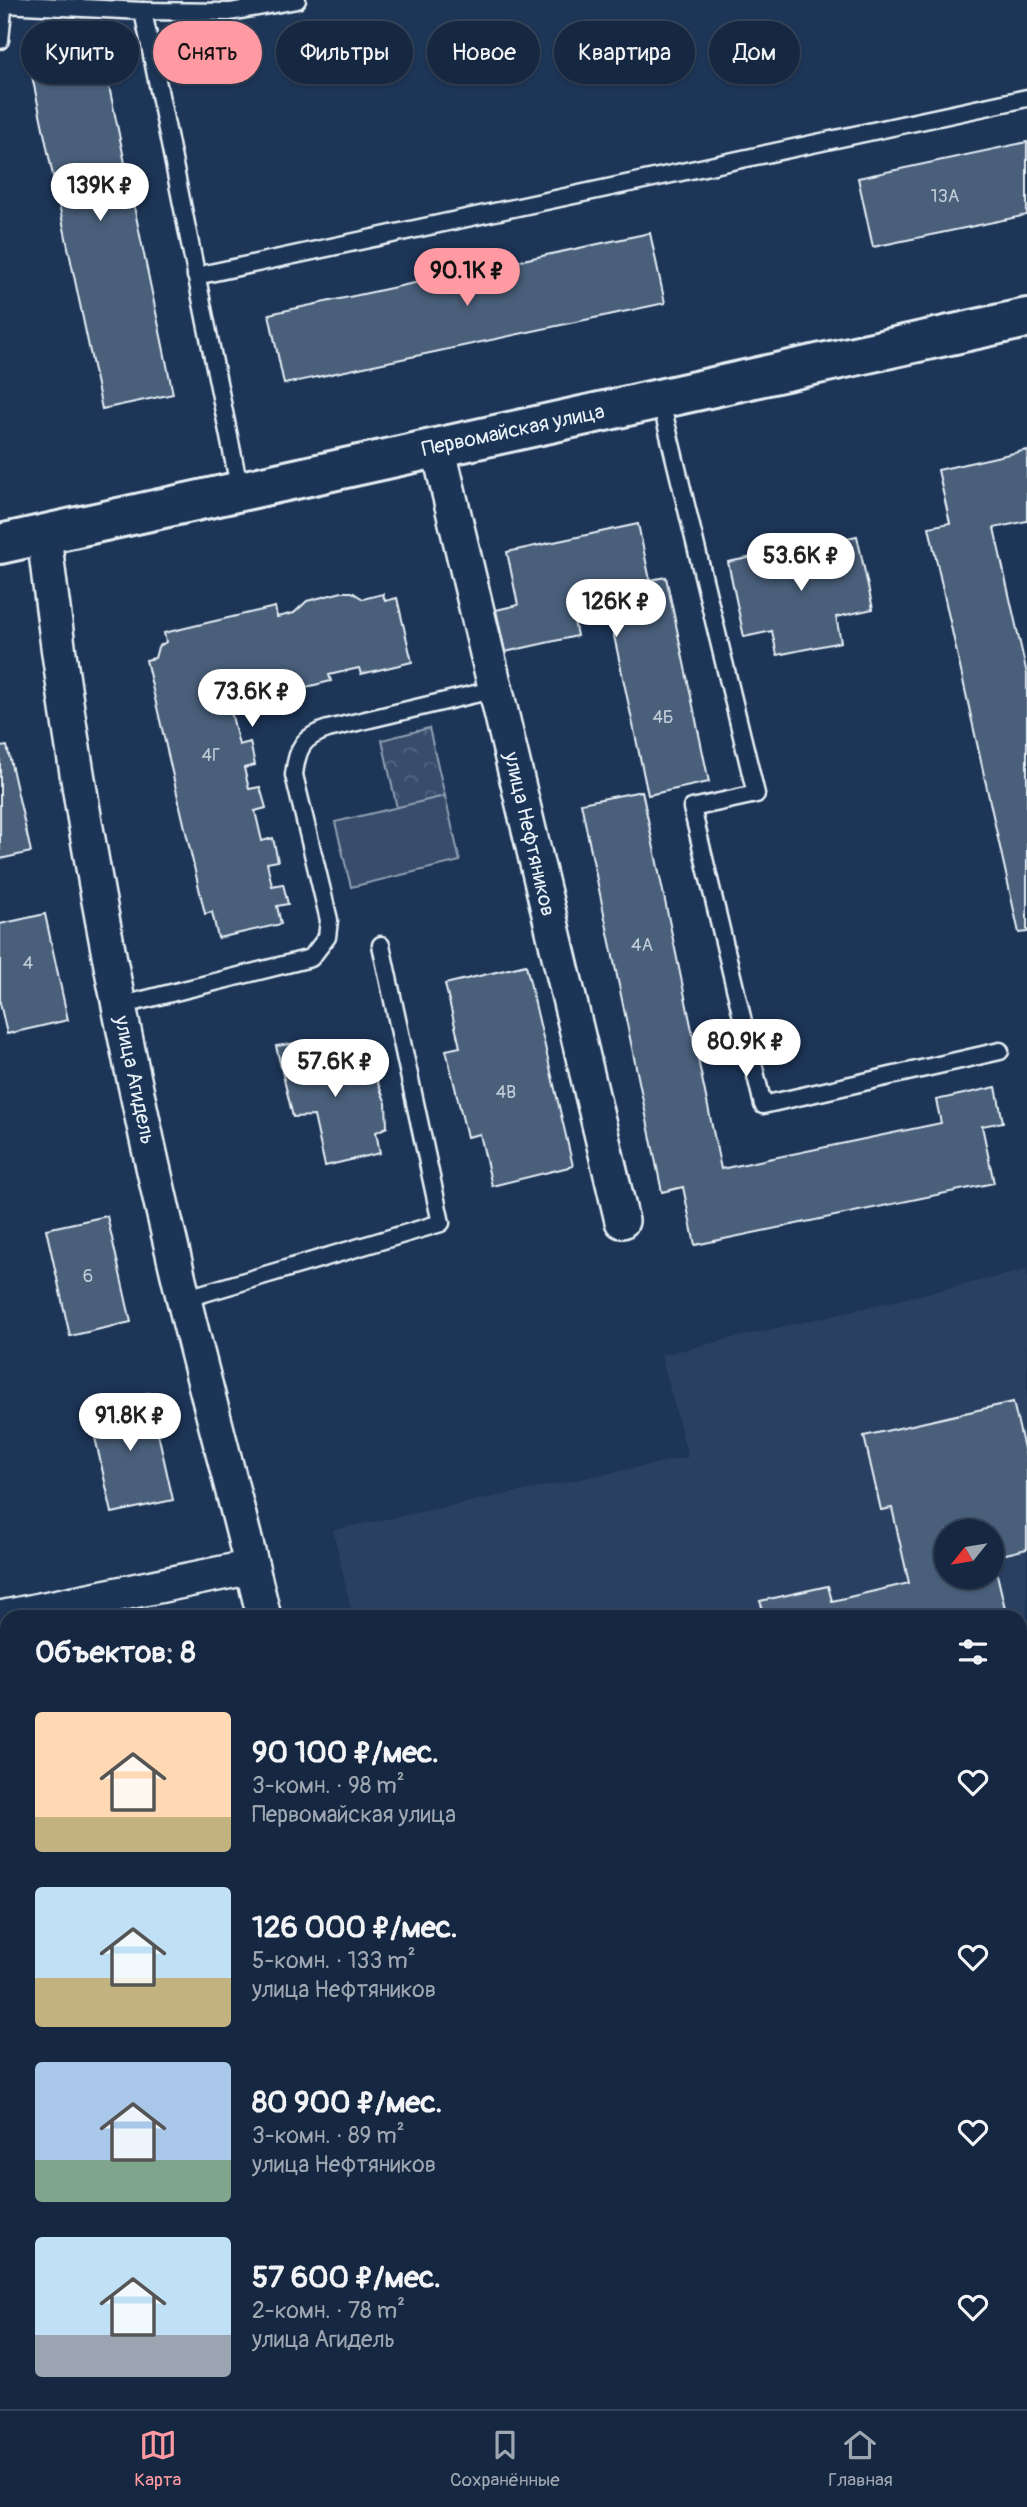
<!DOCTYPE html>
<html lang="ru">
<head>
<meta charset="utf-8">
<style>
  body { margin:0; font-family:Pangolin,sans-serif; background:#1f3048; color:#f1f3f6; height:100vh; display:flex; flex-direction:column; font-size:26px; white-space:nowrap }
  * { box-sizing:border-box; margin:0 }
  p { font-size:23px; color:#9ea6b1 }
  .icon { flex:none; width:38px; height:38px; fill:none; stroke:currentColor; stroke-width:2; stroke-linecap:round; stroke-linejoin:round }
  .map { position:relative; flex:1; overflow:hidden }
  .drawer { position:absolute; left:0px; top:1610px; width:1027px; height:800px; display:flex; flex-direction:column; background:#162841; border-radius:21px 21px 0 0; box-shadow:0 2px 5px #0004,0 0 0 2px #35445a }
  .drawer>* { flex:none }
  .top-card { position:absolute; left:21px; top:21px; width:985px; height:63px; display:flex; gap:14px }
  .needle { width:46px; rotate:240deg }
  .controls { position:absolute; left:934px; top:1519px; display:grid; gap:14px }
  .controls a { display:grid; place-items:center; width:70px; height:70px; border-radius:50%; background:#162841; box-shadow:0 2px 5px #0004,0 0 0 2px #35445a; font-size:35px }
  .price { position:absolute; translate:-50% -60px; padding:0 16px; border-radius:24px; background:#fff; color:#222; font-size:23px; line-height:46px; filter:drop-shadow(0 2px 4px #0008) }
  .price::after { content:''; position:absolute; left:50%; top:42px; width:21px; height:16px; margin-left:-10px; background:inherit; clip-path:polygon(0 0,100% 0,50% 100%) }
  .price.active { background:#ff9aa2; color:#111 }
  ul { padding:0; list-style:none }
  li { display:flex; align-items:center; gap:21px; height:175px; padding:0 35px }
  li span { display:grid; place-items:center; flex:none; width:196px; height:140px; border-radius:7px; color:#555 }
  li>.icon { margin-inline-start:auto }
  span .icon { width:84px; height:84px; fill:#fffc; stroke-width:1 }
  li b { font-size:30px }
  h2 { display:flex; justify-content:space-between; align-items:center; height:84px; padding:0 35px; font-size:30px }
  .tag { padding:0 24px; border-radius:32px; background:#162841; box-shadow:0 2px 5px #0004,0 0 0 2px #35445a; font-size:24px; line-height:63px }
  .tag.active { background:#ff9aa2; color:#111 }
  .tab-bar { display:flex; justify-content:space-around; align-items:center; height:98px; border-top:2px solid #35445a; background:#162841; font-size:19px; color:#9ea6b1 }
  .tab-bar a { display:grid; justify-items:center; gap:4px }
  .tab-bar .active { color:#ff9aa2 }
  .map>svg:first-child { display:block }
  .built { fill:#2a4162; fill-rule:evenodd }
  .forest { fill:url(#forest-crowns); stroke:#909fb2; stroke-width:2 }
  .garden { fill:#374d6c; stroke:#909fb2; stroke-width:2 }
  .building { fill:#495e7a; stroke:#e8f1f8; stroke-width:2; fill-rule:evenodd }
  .lines { fill:none; stroke-linecap:round; stroke-linejoin:round }
  .lane-casing { stroke:#e8f1f8; stroke-width:21 }
  .street-casing { stroke:#e8f1f8; stroke-width:38 }
  .secondary-casing { stroke:#e8f1f8; stroke-width:44 }
  .lane { stroke:#1d3557; stroke-width:16 }
  .street { stroke:#1d3557; stroke-width:33 }
  .secondary { stroke:#1d3557; stroke-width:38 }
  .labels { text-anchor:middle; stroke-width:5; stroke-linejoin:round; paint-order:stroke }
  .number-label { font-size:18px; fill:#c0ccd8 }
  .street-label { font-size:21px; fill:#e8f1f8; stroke:#1d3557 }
</style>
</head>
<body>
<div class="map">
<svg width="1027" height="2409" viewBox="0 0 1027 2409">
  <defs>
    <pattern id="forest-crowns" width="20" height="18" patternUnits="userSpaceOnUse" patternTransform="scale(1.75)"><rect width="20" height="18" fill="#374d6c"/><path d="M2 6a3 3 0 1 1 6 0M12 15a3 3 0 1 1 6 0" fill="none" stroke="#546782"/></pattern>
  </defs>
  <rect width="100%" height="100%" fill="#1d3557"/>
  <filter id="ink" filterUnits="userSpaceOnUse"><feTurbulence type="fractalNoise" baseFrequency=".0143" numOctaves="2"/><feDisplacementMap in="SourceGraphic" scale="14" xChannelSelector="R" yChannelSelector="G"/><feConvolveMatrix kernelMatrix="1 2 1 2 8 2 1 2 1" color-interpolation-filters="sRGB"/></filter>
  <g filter="url(#ink)">
    <path class="built" d="M1027 1270V1750L1020 1759V1617H353L333 1530 688 1457 661 1355ZM947 1531H992V1577H947Z"/>
    <path class="forest" d="M429 728 445 796 397 808 382 740Z"/>
    <path class="garden" d="M445 796 460 861 351 887 335 822Z"/>
    <g class="building">
      <path d="M99 38 173 394 102 409 27 52Z"/>
      <path d="M1027 142V215L873 247 858 178Z"/>
      <path d="M650 233 665 303 284 384 269 314Z"/>
      <path d="M1027 450V521L994 528 1027 674V932L1019 933 929 527 950 523 938 470Z"/>
      <path d="M638 524 650 580 666 577 709 782 648 795 607 603 572 611 577 636 505 652 496 610 518 605 507 552Z"/>
      <path d="M857 536 873 609 836 617 841 642 777 655 772 631 744 637 728 562Z"/>
      <path d="M342 592H352L363 599 383 594 385 601 397 598 412 662 361 674 359 668 329 675 331 681 261 698 259 692 228 699 239 745 250 742 255 765 244 768 249 789 260 787 266 808 255 811 262 841 273 838 278 861 267 863 272 886 283 884 288 904 277 906 281 924 218 938 212 912 205 914 146 660 155 658 158 647 166 642 164 633 275 607 277 617 294 613 307 601Z"/>
      <path d="M7 746 31 852 0 859V747Z"/>
      <path d="M642 791 721 1169 941 1123 936 1100 996 1087 1003 1122 982 1126 994 1183 695 1245 683 1187 662 1192 581 803Z"/>
      <path d="M45 914 68 1020 7 1034 0 1003V924Z"/>
      <path d="M526 965 573 1166 492 1186 480 1134 467 1137 446 1050 460 1047 445 984Z"/>
      <path d="M310 1041 344 1049 372 1069 386 1103 387 1127 376 1132 380 1153 325 1166 314 1116 293 1117 276 1046Z"/>
      <path d="M107 1216 131 1322 70 1336 46 1229Z"/>
      <path d="M149 1393 173 1500 112 1513 88 1406Z"/>
      <path d="M1013 1402 1027 1461V1549L993 1557 1007 1617H733L763 1610 760 1601 828 1586 832 1601 909 1583 892 1508 881 1510 864 1436ZM947 1531H992V1577H947Z"/>
      <path d="M7 1676V1763L0 1765V1677Z"/>
      <path d="M7 1784V1839L0 1840V1786Z"/>
      <path d="M1027 1880V1956L1020 1958V1882Z"/>
      <path d="M0 2365 10 2407 2 2409H0Z"/>
      <path d="M872 2403H938L939 2409H874Z"/>
    </g>
    <g class="lines">
      <defs>
        <g id="lane">
          <path d="M3 4 143 11 240 491"/>
          <path d="M143 11 230 12 297 0"/>
          <path d="M0 40 4 0"/>
          <path d="M196 276 1027 98"/>
          <path d="M660 398 756 794 692 808 763 1105 1000 1051"/>
          <path d="M119 1006 311 958 327 937 329 920 294 775C297 749 302 737 328 729L496 689"/>
          <path d="M184 1299 441 1223 381 945"/>
          <path d="M1020 1986 1027 1984"/>
          <path d="M982 2403 983 2409"/>
          <path d="M1008 2409 1027 2406"/>
        </g>
        <g id="street">
          <path d="M438 447 622 1221"/>
          <path d="M44 536C74 794 123 1048 184 1300 210 1406 239 1511 264 1617"/>
          <path d="M0 1618 252 1567"/>
          <path d="M0 2036 7 2034"/>
          <path d="M0 2138 7 2170"/>
          <path d="M58 2403 60 2409"/>
          <path d="M447 2403 448 2409"/>
          <path d="M852 2403 853 2409"/>
        </g>
        <path id="secondary" d="M0 544 1027 318"/>
      </defs>
      <use href="#lane" class="lane-casing"/>
      <use href="#street" class="street-casing"/>
      <use href="#secondary" class="secondary-casing"/>
      <use href="#lane" class="lane"/>
      <use href="#street" class="street"/>
      <use href="#secondary" class="secondary"/>
    </g>
  </g>
  <g class="labels">
    <g class="number-label">
      <text x="945" y="202">13А</text>
      <text x="663" y="723">4Б</text>
      <text x="211" y="761">4Г</text>
      <text x="642" y="951">4А</text>
      <text x="28" y="969">4</text>
      <text x="506" y="1098">4В</text>
      <text x="88" y="1282">6</text>
    </g>
    <g class="street-label">
      <text transform="translate(513 430) rotate(-12)" y="7">Первомайская улица</text>
      <text transform="translate(530 834) rotate(77)" y="7">улица Нефтяников</text>
      <text transform="translate(135 1080) rotate(78)" y="7">улица Агидель</text>
    </g>
  </g>
</svg>
<div class="controls">
<a><svg class="needle" viewBox="-14 -14 28 28"><path d="M0-13l5 13h-10z" fill="#e53935"/><path d="M0 13l5-13h-10z" fill="#9ea6b1"/></svg></a>
</div>
<b class="price" style="left:100px;top:223px">139K ₽</b>
<b class="price active" style="left:467px;top:308px">90.1K ₽</b>
<b class="price" style="left:801px;top:593px">53.6K ₽</b>
<b class="price" style="left:616px;top:639px">126K ₽</b>
<b class="price" style="left:252px;top:729px">73.6K ₽</b>
<b class="price" style="left:746px;top:1079px">80.9K ₽</b>
<b class="price" style="left:335px;top:1099px">57.6K ₽</b>
<b class="price" style="left:130px;top:1453px">91.8K ₽</b>
<div class="top-card">
<a class="tag">Купить</a>
<a class="tag active">Снять</a>
<a class="tag">Фильтры</a>
<a class="tag">Новое</a>
<a class="tag">Квартира</a>
<a class="tag">Дом</a>
</div>
<section class="drawer">
<h2>Объектов: 8<svg class="icon" aria-label="filters" viewBox="0 0 24 24"><path d="M4 7h16M4 17h16"/><circle cx="9" cy="7" r="2"/><circle cx="15" cy="17" r="2"/></svg></h2>
<ul>
<li><span style="background:linear-gradient(#ffd9b3 75%,#c2b280 0)"><svg class="icon" aria-label="home" viewBox="0 0 24 24"><path d="M3 11l9-7 9 7M6 9v11h12V9"/></svg></span><div><b>90 100 ₽/мес.</b><p>3-комн. · 98 m²</p><p>Первомайская улица</p></div><svg class="icon" aria-label="heart" viewBox="0 0 24 24"><path d="M12 20l-8-8c-3-5 5-10 8-4 3-6 11-1 8 4z"/></svg></li>
<li><span style="background:linear-gradient(#bfe0f5 65%,#c2b280 0)"><svg class="icon" aria-label="home" viewBox="0 0 24 24"><path d="M3 11l9-7 9 7M6 9v11h12V9"/></svg></span><div><b>126 000 ₽/мес.</b><p>5-комн. · 133 m²</p><p>улица Нефтяников</p></div><svg class="icon" aria-label="heart" viewBox="0 0 24 24"><path d="M12 20l-8-8c-3-5 5-10 8-4 3-6 11-1 8 4z"/></svg></li>
<li><span style="background:linear-gradient(#a9c7e8 70%,#7fa58c 0)"><svg class="icon" aria-label="home" viewBox="0 0 24 24"><path d="M3 11l9-7 9 7M6 9v11h12V9"/></svg></span><div><b>80 900 ₽/мес.</b><p>3-комн. · 89 m²</p><p>улица Нефтяников</p></div><svg class="icon" aria-label="heart" viewBox="0 0 24 24"><path d="M12 20l-8-8c-3-5 5-10 8-4 3-6 11-1 8 4z"/></svg></li>
<li><span style="background:linear-gradient(#bfe0f5 70%,#9aa5b1 0)"><svg class="icon" aria-label="home" viewBox="0 0 24 24"><path d="M3 11l9-7 9 7M6 9v11h12V9"/></svg></span><div><b>57 600 ₽/мес.</b><p>2-комн. · 78 m²</p><p>улица Агидель</p></div><svg class="icon" aria-label="heart" viewBox="0 0 24 24"><path d="M12 20l-8-8c-3-5 5-10 8-4 3-6 11-1 8 4z"/></svg></li>
</ul>
</section>
</div>
<nav class="tab-bar">
<a class="active"><svg class="icon" aria-label="map" viewBox="0 0 24 24"><path d="M3 6l6-2 6 2 6-2v14l-6 2-6-2-6 2zM9 4v14M15 6v14"/></svg>Карта</a>
<a><svg class="icon" aria-label="saved" viewBox="0 0 24 24"><path d="M7 4h10v16l-5-4-5 4z"/></svg>Сохранённые</a>
<a><svg class="icon" aria-label="home" viewBox="0 0 24 24"><path d="M3 11l9-7 9 7M6 9v11h12V9"/></svg>Главная</a>
</nav>
</body>
</html>
